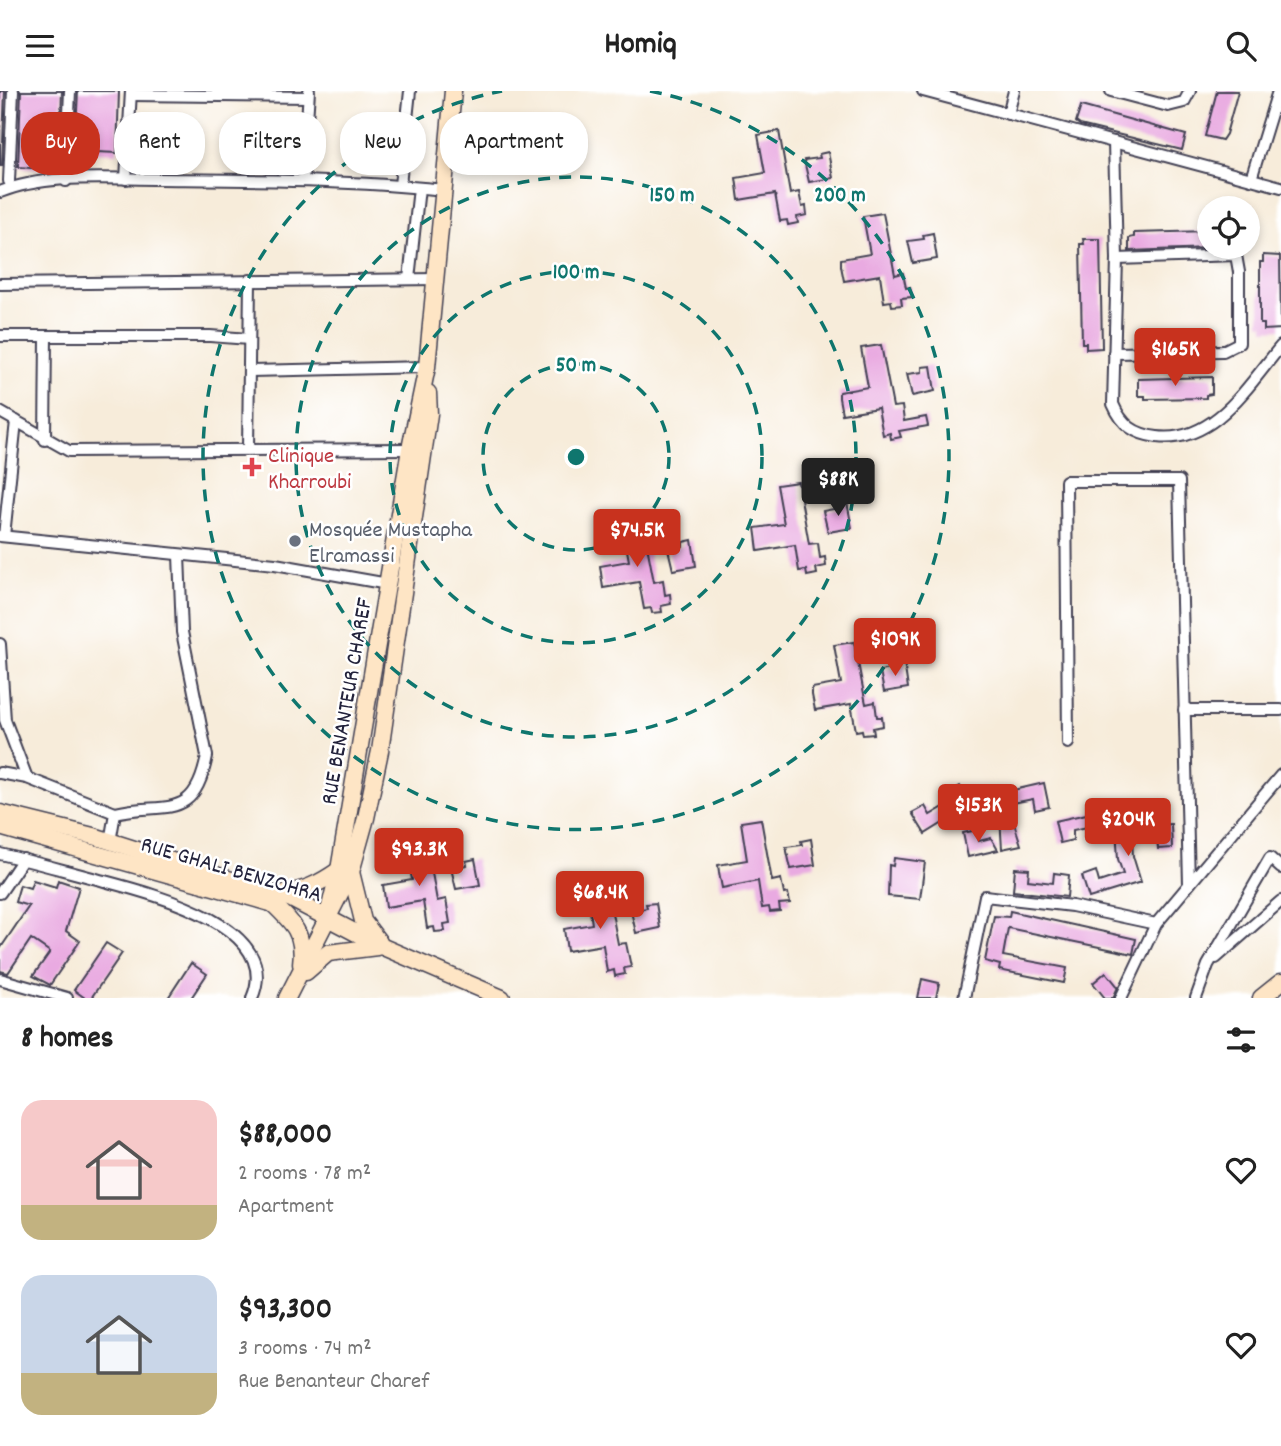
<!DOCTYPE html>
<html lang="en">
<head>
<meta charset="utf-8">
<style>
  body { margin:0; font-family:Dekko,sans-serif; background:#f6f6f6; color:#222; height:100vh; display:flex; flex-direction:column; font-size:26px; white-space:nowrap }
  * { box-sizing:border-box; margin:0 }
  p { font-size:23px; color:#767676 }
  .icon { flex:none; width:38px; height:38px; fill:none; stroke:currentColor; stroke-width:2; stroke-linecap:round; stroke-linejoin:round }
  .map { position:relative; height:907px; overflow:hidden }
  .panel { display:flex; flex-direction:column; background:#fff; flex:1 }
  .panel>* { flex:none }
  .hud { position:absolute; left:21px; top:21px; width:700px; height:63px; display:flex; gap:14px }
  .tools { position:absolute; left:1197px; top:105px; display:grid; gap:14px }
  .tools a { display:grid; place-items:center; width:63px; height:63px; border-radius:50%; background:#fff; box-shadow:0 4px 10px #0003; font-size:35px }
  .price { position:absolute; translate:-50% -60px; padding:0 16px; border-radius:7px; background:#c8321e; color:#fff; font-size:23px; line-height:46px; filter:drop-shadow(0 2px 4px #0008) }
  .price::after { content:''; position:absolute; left:50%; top:42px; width:21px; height:16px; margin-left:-10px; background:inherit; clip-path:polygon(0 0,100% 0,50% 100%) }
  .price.on { background:#222; color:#fff }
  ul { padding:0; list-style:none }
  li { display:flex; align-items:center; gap:21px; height:175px; padding:0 21px }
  li span { display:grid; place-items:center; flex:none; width:196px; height:140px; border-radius:21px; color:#555 }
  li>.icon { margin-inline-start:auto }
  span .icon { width:84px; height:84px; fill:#fffc; stroke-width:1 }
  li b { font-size:30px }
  h2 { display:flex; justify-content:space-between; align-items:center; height:84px; padding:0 21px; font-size:30px }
  .chip { padding:0 24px; border-radius:28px; background:#fff; box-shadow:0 4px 10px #0003; font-size:24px; line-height:63px }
  .chip.on { background:#c8321e; color:#fff }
  header { display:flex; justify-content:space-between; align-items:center; height:91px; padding:0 21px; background:#fff; font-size:32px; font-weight:800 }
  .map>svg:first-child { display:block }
  .building { fill:#e9aae1 }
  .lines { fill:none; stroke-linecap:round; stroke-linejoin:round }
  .minor-casing { stroke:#424053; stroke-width:14 }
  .secondary-casing { stroke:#424053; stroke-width:19 }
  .minor { stroke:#fff; stroke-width:10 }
  .secondary { stroke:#fee5c5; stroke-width:16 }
  .ring { fill:none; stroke:#0f766e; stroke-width:3.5; stroke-dasharray:12 9 }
  .health-dot { fill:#e0444e; stroke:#fff; stroke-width:2.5 }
  .worship-dot { fill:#6b7280; stroke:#fff; stroke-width:2.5 }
  .labels { text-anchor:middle; stroke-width:5; stroke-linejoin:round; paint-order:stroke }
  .health-label { font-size:23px; fill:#be3a42; stroke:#fff; text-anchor:start }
  .worship-label { font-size:23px; fill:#5b616d; stroke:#fff; text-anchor:start }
  .street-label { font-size:23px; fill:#22223b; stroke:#fff }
  .centre { fill:#0f766e; stroke:#fff; stroke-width:3.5 }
  .ring-label { font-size:21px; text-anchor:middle; font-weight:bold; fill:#0f766e; stroke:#fff; stroke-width:5; stroke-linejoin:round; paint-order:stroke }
</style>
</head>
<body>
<header><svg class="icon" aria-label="menu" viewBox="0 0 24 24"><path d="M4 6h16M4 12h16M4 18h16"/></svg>Homiq<svg class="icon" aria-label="search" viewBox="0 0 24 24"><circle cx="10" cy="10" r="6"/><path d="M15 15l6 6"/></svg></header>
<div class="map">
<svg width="1281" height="907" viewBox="0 0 1281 907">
  <rect width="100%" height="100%" fill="#fff"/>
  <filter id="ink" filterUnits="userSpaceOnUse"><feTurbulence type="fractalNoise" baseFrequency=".0143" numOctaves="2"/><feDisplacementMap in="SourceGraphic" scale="14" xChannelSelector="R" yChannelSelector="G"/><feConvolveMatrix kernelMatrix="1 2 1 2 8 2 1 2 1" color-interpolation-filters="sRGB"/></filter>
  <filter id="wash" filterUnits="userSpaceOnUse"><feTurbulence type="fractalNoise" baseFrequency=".00686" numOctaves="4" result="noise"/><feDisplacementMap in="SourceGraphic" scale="28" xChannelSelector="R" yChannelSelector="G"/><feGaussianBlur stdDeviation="1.57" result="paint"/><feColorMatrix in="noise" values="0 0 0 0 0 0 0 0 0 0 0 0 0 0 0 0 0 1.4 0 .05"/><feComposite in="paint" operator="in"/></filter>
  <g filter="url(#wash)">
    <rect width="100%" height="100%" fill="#f7ecda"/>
    <g id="blocks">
      <g class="building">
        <path d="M0 0H5L2 75H0Z"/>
        <path d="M21 0H62L59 79 18 76Z"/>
        <path d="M78 0H119L117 62 75 60Z"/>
        <path d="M1217 0H1238L1226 43 1222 49 1205 45Z"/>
        <path d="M1081 15 1186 44 1182 59 1080 34 1076 31Z"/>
        <path d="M779 40 790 103 799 101 802 116 806 115 807 124 797 126 798 132 788 134 787 129 780 130 775 103 739 109 737 94 736 87 765 82 758 44Z"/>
        <path d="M828 61 833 87 809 91 804 69 820 67 819 63Z"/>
        <path d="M883 122 895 184 903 182 906 197 910 196 912 206 901 207 902 214 892 215 891 210 884 211 880 184 844 190 841 175V168L870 163 863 125Z"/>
        <path d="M1209 140V157L1129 160V147L1134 146V142Z"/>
        <path d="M933 142 937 168 913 172 908 150 924 148 923 144Z"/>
        <path d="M1083 148H1100L1102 257 1086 258V252H1082L1080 153H1084Z"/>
        <path d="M1263 164 1280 165 1281 238 1264 239V233H1260V171H1263Z"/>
        <path d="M881 254 893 316 902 315 904 330 926 326 928 335 899 340 901 346 891 348 890 342 883 344 878 317 842 323 839 307V301L868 296 861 257Z"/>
        <path d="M931 275 935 300 912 305 907 283 922 281V276Z"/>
        <path d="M1212 286V303L1206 304V307L1145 308V305H1138V288Z"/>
        <path d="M798 391 809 453 818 452 820 467 825 466 826 475 816 477 817 483 807 485 806 479 799 480 795 454 758 460 756 444 755 437 784 433 777 394Z"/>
        <path d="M847 411 852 437 828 441 823 420 839 417 838 413Z"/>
        <path d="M642 429 654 491 663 489 665 504 670 503 671 513 661 515 662 521 652 522 651 517 644 518 639 491 603 497 601 482 600 475 629 470 622 432Z"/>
        <path d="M692 449 696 475 673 479 668 458 683 455V451Z"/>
        <path d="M854 551 866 613 875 611 877 626H882L883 635 873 637 874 643 863 644 862 639 856 640 851 613 815 619 812 604V597L841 592 834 554Z"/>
        <path d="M904 571 908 597 884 601 880 580 895 577V573Z"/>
        <path d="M1044 692 1049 716 1035 719 1033 708 1008 713 1021 754 1002 758 1000 725 995 726 991 704Z"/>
        <path d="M960 695 972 714 925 743 912 722 925 715 930 724 952 711 947 703Z"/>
        <path d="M1109 718 1114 742 1100 745 1097 734 1073 739V749L1060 752 1055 730Z"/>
        <path d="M761 728 772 790 781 788 784 803 788 802 790 812 779 813 780 820 770 821 769 816 762 817 758 790 722 797 719 781 718 774 747 769 741 731Z"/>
        <path d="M1171 733 1172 757 1158 758 1157 747 1132 748 1133 765 1141 791 1089 807 1082 785 1096 780 1099 791 1123 783 1118 768 1116 736Z"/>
        <path d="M977 739 979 750 991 747 998 759 968 766 963 742Z"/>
        <path d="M426 748 437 810 446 808 450 832 444 833 445 840 435 841 434 836 427 837 423 810 386 816 384 801 383 794 412 789 406 751Z"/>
        <path d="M811 748 815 774 791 778 786 756 802 754 801 750Z"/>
        <path d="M894 767 925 771 920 808 888 805 889 774 893 775Z"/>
        <path d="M475 768 480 794 456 798 451 777 467 774 466 770Z"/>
        <path d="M1015 777 1029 778 1028 789 1053 792 1054 782 1069 784 1067 806 1013 800Z"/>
        <path d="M33 789 56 796 58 789 79 796 66 840 80 850 50 894 33 885 50 861 31 848 8 882 0 880V858L29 815 15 811 20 794 30 797Z"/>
        <path d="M606 791 618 853 626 852 631 876 624 877 625 883 615 885 614 879 607 881 603 854 567 860 564 838 592 833 586 794Z"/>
        <path d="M656 812 660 837 636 842 631 820 647 817 646 813Z"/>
        <path d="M1010 820 1136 848 1133 863 1008 837 1003 865 1067 877 1064 892 999 879 1000 874 985 870 994 825 1009 826Z"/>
        <path d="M106 852 122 862 91 907H85L74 899Z"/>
        <path d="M191 872 207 883 191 907H168Z"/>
        <path d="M1106 881 1118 896 1113 907H1105L1093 892Z"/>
        <path d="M922 888 939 892 936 907H918Z"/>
      </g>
    </g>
  </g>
  <g filter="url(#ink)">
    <use href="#blocks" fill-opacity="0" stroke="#424053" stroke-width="2"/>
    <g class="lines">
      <defs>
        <g id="minor">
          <path d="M923 0 1281 96"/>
          <path d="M1111 0 1168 15 1184 11 1190 0"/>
          <path d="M131 4 308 6"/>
          <path d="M1008 23 1014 0"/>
          <path d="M1114 51 1117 168 1113 313C1122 334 1134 343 1157 346 1214 353 1249 293 1281 255"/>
          <path d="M126 88 131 0"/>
          <path d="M1251 88 1278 0"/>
          <path d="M303 89 309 0"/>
          <path d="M9 90 13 0"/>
          <path d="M66 90 70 0"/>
          <path d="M400 94 410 0"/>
          <path d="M0 101C47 82 109 88 159 88 255 89 349 89 444 99"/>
          <path d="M409 188 419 97"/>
          <path d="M0 193 437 188"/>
          <path d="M0 245H210L249 248"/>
          <path d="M1114 262 1223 260 1239 252V181L1236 164 1117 168"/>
          <path d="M250 280 427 276"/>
          <path d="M0 321 69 360 410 358"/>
          <path d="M45 349 46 245"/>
          <path d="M248 358 250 189"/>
          <path d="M0 445 275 473 388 493"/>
          <path d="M4 445 16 330"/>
          <path d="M0 553 5 629 27 687 115 722 110 751"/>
          <path d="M1184 619H1281"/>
          <path d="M1068 652 1066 390H1179L1189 793"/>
          <path d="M0 682 27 687"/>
          <path d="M115 722C164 710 194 733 207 665L182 541 179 464"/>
          <path d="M0 763C31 770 62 779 93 787 140 800 285 832 252 907"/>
          <path d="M0 802 23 768"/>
          <path d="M1216 867 1281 810"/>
          <path d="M0 888 67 907"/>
          <path d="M964 907 985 805 1072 815 1156 833"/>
          <path d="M1121 907 1156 833 1281 684"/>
          <path d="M1196 907 1208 874 1270 767 1281 777"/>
        </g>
        <g id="secondary">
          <path d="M0 722 97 746 291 808 383 856 502 907"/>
          <path d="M0 736 274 813"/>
          <path d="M351 781 363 830 379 851"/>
          <path d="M278 803C303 801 319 793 339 779"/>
          <path d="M272 812C293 832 305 843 301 873"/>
          <path d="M327 828 339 779 410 358 427 276 453 0"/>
          <path d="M306 881 328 862 377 856"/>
          <path d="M287 907 351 781 366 727 380 660 429 323 428 302"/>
          <path d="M1261 907 1281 891"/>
        </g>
      </defs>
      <use href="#minor" class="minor-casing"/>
      <use href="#secondary" class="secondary-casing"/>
      <use href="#minor" class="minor"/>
      <use href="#secondary" class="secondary"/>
    </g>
  </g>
  <g class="ring">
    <circle cx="576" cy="366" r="93"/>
    <circle cx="576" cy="366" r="186"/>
    <circle cx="576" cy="366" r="280"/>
    <path d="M650 0A373 373 0 1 1 502 0"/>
  </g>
  <path class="health-dot" d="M248.5 365.5h7v7h7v7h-7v7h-7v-7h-7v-7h7z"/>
  <circle class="worship-dot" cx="295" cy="450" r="7"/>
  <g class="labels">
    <g class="health-label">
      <text x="268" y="371">Clinique<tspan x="268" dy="26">Kharroubi</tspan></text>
    </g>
    <g class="worship-label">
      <text x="309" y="445">Mosquée Mustapha<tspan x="309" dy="26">Elramassi</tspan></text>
    </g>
    <g class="street-label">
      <text transform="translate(345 610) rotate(-80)" y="8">RUE BENANTEUR CHAREF</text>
      <text transform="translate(232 777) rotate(16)" y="8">RUE GHALI BENZOHRA</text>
    </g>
  </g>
  <circle cx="576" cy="366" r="10" class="centre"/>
  <g class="ring-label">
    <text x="840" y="110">200 m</text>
    <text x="672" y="110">150 m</text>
    <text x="576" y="187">100 m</text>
    <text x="576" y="280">50 m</text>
  </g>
</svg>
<div class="tools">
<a><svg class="icon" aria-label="locate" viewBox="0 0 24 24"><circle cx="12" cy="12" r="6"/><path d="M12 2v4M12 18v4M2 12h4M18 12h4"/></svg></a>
</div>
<b class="price" style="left:1175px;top:297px">$165K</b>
<b class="price on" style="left:838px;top:427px">$88K</b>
<b class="price" style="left:637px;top:478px">$74.5K</b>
<b class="price" style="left:895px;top:587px">$109K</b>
<b class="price" style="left:978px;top:753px">$153K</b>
<b class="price" style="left:1128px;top:767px">$204K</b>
<b class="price" style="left:419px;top:797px">$93.3K</b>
<b class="price" style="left:600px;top:840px">$68.4K</b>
<div class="hud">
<a class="chip on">Buy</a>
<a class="chip">Rent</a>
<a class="chip">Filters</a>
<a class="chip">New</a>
<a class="chip">Apartment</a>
</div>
</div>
<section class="panel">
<h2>8 homes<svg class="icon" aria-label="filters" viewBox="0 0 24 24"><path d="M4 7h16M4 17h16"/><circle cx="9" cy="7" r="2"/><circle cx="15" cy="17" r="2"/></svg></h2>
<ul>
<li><span style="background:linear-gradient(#f6c9c9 75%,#c2b280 0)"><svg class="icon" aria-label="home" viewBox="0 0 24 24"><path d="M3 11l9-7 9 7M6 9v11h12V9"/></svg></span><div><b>$88,000</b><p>2 rooms · 78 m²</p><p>Apartment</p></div><svg class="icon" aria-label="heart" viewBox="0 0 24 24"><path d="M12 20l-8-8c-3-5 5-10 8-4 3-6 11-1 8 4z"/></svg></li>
<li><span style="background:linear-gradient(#c9d6e8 70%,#c2b280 0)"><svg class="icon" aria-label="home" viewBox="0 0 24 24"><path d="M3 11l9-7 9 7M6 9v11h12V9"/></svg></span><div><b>$93,300</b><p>3 rooms · 74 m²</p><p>Rue Benanteur Charef</p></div><svg class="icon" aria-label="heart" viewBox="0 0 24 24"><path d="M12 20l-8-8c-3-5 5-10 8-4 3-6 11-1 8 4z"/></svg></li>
</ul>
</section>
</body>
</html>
